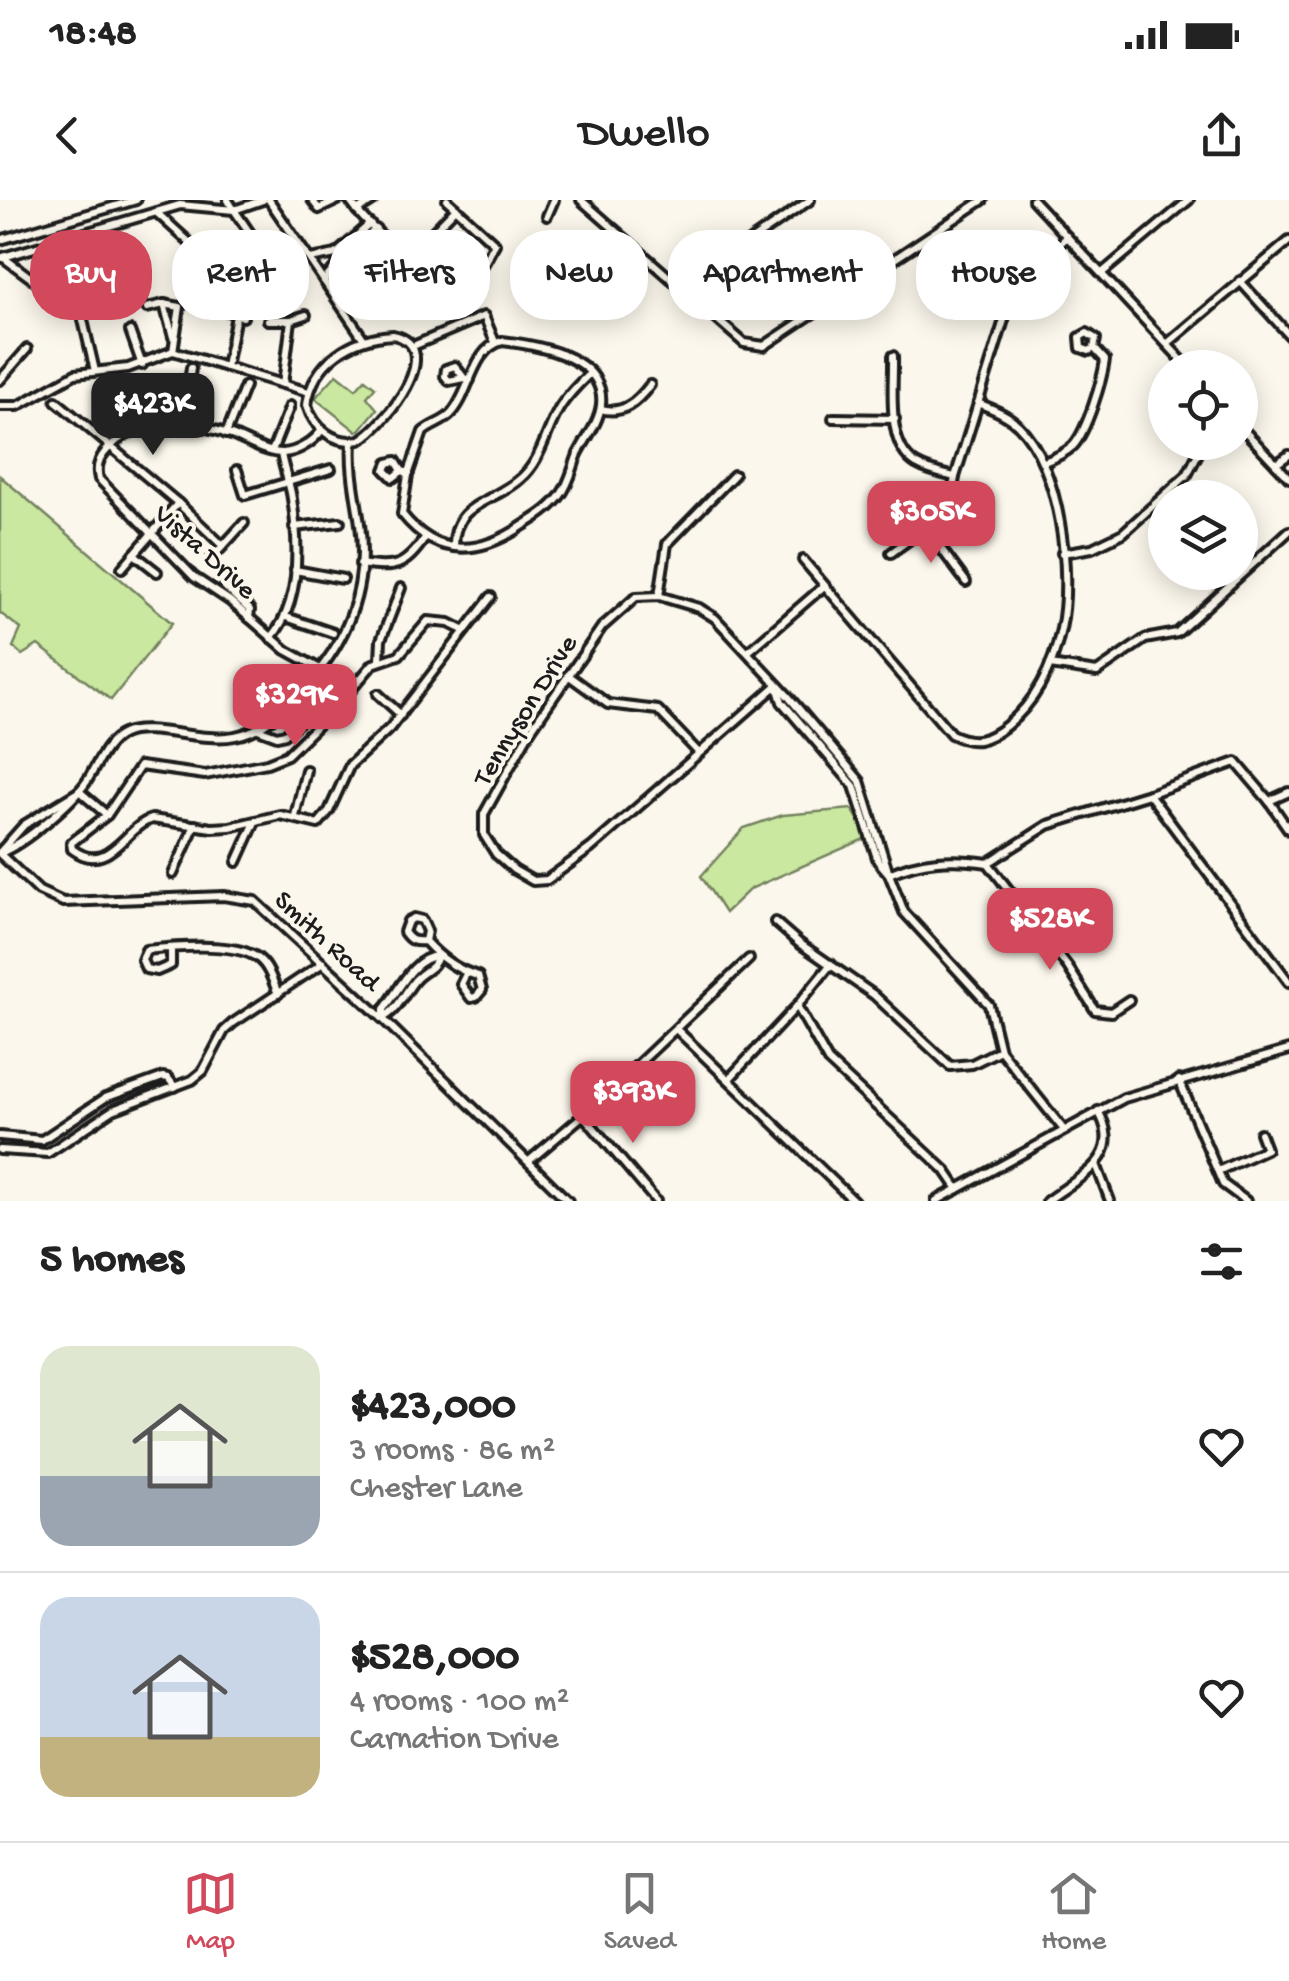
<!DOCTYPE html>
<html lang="en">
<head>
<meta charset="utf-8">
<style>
  body { margin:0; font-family:"Gochi Hand",sans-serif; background:#f6f6f6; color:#222; height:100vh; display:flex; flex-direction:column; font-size:38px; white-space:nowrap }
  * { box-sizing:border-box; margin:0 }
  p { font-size:32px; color:#767676 }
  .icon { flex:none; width:55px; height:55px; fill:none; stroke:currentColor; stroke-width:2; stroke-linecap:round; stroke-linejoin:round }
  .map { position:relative; height:1001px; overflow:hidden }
  .side { display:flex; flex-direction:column; background:#fff; flex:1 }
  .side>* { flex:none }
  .banner { position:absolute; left:30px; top:30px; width:1230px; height:90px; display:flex; gap:20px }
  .tools { position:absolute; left:1148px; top:150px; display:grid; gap:20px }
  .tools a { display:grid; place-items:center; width:110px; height:110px; border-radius:50%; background:#fff; box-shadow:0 5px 25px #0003; font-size:50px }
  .price { position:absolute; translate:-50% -85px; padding:0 22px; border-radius:20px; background:#d1495b; color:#fff; font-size:32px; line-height:65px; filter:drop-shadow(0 2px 5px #0008) }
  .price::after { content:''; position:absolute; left:50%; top:60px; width:30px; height:22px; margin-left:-15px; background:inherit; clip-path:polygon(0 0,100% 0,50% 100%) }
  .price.current { background:#222; color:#fff }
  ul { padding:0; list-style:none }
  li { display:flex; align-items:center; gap:30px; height:250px; padding:0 40px }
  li+li { border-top:2px solid #e0e0e0 }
  li span { display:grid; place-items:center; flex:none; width:280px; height:200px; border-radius:30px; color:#555 }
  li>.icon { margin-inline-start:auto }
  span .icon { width:120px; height:120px; fill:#fffc; stroke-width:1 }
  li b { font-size:42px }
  h2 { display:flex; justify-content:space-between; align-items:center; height:120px; padding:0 40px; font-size:42px }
  .tag { padding:0 35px; border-radius:40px; background:#fff; box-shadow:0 5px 25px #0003; font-size:35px; line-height:90px }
  .tag.current { background:#d1495b; color:#fff }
  .status { display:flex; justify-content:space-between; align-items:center; height:70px; padding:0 50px; background:#fff; direction:ltr }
  .status svg { height:28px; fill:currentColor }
  header { display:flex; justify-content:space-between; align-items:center; height:130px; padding:0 40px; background:#fff; font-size:45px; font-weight:600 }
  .tabs { display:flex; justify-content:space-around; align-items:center; height:140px; border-top:2px solid #e0e0e0; background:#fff; font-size:28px; color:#767676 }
  .tabs a { display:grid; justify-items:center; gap:5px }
  .tabs .current { color:#d1495b }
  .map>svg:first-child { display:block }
  .green { fill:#cae8a0; stroke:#73825e; stroke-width:2.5 }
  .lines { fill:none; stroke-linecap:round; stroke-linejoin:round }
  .minor-casing { stroke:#1c1c1c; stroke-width:14 }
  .minor { stroke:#fbf7ec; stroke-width:6 }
  .labels { text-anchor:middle; stroke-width:8; stroke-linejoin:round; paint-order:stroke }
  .street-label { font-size:28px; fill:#1c1c1c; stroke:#fbf7ec }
</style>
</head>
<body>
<div class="status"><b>18:48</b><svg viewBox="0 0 49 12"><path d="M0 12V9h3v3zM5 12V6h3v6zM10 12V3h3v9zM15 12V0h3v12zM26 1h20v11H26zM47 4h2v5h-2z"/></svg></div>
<header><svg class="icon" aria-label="back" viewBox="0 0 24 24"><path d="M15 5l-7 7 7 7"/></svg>Dwello<svg class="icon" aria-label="share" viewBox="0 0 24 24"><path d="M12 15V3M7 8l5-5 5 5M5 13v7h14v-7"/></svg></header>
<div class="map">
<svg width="1289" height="1001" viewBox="0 0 1289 1001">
  <rect width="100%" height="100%" fill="#fbf7ec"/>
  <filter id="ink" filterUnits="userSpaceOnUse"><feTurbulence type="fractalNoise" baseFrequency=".01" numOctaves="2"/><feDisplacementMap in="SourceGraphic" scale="20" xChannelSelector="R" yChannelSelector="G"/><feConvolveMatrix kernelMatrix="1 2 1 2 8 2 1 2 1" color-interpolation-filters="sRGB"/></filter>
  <g filter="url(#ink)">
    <g class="green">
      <path d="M337 174 356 189 365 179 375 187 367 197 377 209 360 230 356 231 317 200 316 197Z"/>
      <path d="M0 276 172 423 111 500 38 445 22 455 13 447 21 429 0 413Z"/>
      <path d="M852 609 869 637 750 689 725 713 701 676 744 628 783 615Z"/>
    </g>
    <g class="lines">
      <defs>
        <g id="minor">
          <path d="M228 0C238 18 265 51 269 65L262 69 255 63 254 43"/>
          <path d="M269 0 363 138"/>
          <path d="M312 0 319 9 338 0"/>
          <path d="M349 0C363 20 387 44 410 54 433 64 452 59 465 83"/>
          <path d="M581 0 744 143 764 146 983 0"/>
          <path d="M1033 0 1189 168"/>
          <path d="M357 11 374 0"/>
          <path d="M156 12 190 43"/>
          <path d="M547 16 554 0"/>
          <path d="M80 38 116 68"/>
          <path d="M0 40 136 0"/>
          <path d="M401 49 366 77 365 83C395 119 450 104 478 72 485 64 489 53 495 44L447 0"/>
          <path d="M419 57 425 40 456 8"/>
          <path d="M0 58 180 5 234 10 263 0"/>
          <path d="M4 58 47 90"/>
          <path d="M310 59 336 54 370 24"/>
          <path d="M391 59 392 103"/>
          <path d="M1102 73 1189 0"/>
          <path d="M324 81 341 60 376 29"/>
          <path d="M1240 81 1289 135"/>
          <path d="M684 91 698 77 810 0"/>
          <path d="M164 104 173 137"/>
          <path d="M211 105 243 117"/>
          <path d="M147 108 164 104 180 107 173 151"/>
          <path d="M83 120 95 171"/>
          <path d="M268 120H291L306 115"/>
          <path d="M130 131 142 165"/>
          <path d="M393 135C448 147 386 225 360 240 335 245 314 229 307 205 313 161 352 137 393 135Z"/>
          <path d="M502 141C537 145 606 157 601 205 599 223 586 238 578 254 572 269 570 283 560 296 550 309 537 317 524 325 480 355 438 359 402 314L408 275 423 232C432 224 444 222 451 214 471 193 471 150 502 141Z"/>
          <path d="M1168 143 1289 41"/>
          <path d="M413 146 484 116 495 142"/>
          <path d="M893 156C894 188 885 245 916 264 928 271 942 274 955 277"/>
          <path d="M226 167 236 115"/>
          <path d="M464 178 455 166 446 169 445 176 449 181 464 178 470 180"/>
          <path d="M0 180 27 149"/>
          <path d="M129 184 140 230"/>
          <path d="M283 184 291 120"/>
          <path d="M56 201 178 303 223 346"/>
          <path d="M0 206H18L75 174 128 168 173 151 309 192"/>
          <path d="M601 209C623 215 637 202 650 185"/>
          <path d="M833 218 895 219"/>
          <path d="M183 225 191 168"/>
          <path d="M1240 226 1289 278"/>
          <path d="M322 230C313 242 298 252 283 253 265 253 247 241 231 235 195 222 142 217 112 245 101 255 95 264 99 279L194 377 230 401 286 450 322 470"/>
          <path d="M226 234 245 186"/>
          <path d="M272 251 290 206"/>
          <path d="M1044 262C1055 258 1064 254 1073 246 1087 231 1102 181 1105 160L1094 148 1096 139 1087 133 1080 137 1081 148 1089 151 1094 148"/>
          <path d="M1276 264 1289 255"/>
          <path d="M237 270 245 295 331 269"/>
          <path d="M402 271 396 261 388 263 385 270 393 278 402 271 409 273"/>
          <path d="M294 327 340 322"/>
          <path d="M925 327 966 382"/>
          <path d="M454 346C454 301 493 304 521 278 541 261 546 231 559 209 567 195 579 184 590 173"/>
          <path d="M891 353C920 331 951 315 955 277L1009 104 1033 69 1067 37"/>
          <path d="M1062 353 1092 348 1123 333 1187 275 1204 242"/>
          <path d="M134 354 157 372"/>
          <path d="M212 358 244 323"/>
          <path d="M803 360 951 534C973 545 987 541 1006 526 1037 501 1053 467 1061 429 1073 374 1060 265 1018 225 1007 214 992 209 978 203"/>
          <path d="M360 364C395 369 404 368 425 338"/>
          <path d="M122 368 178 303"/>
          <path d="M295 370 343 379"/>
          <path d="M225 387 250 410 249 418"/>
          <path d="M659 396 667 344 734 275"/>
          <path d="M286 417 333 433"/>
          <path d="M465 431 449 423 428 421 399 455 373 464 340 503 287 555 267 563 205 575 140 566 107 615 71 643 72 649C109 677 125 626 152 619L212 628 230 627 280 615 318 624 329 611 350 565 390 528 491 397"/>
          <path d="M271 438C301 403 299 344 292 299 290 283 283 269 281 253"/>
          <path d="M749 451 823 387"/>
          <path d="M380 460 381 440 401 388"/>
          <path d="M1050 465 1097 472 1145 439 1177 433 1289 331"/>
          <path d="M568 475 608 504 658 510 698 552"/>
          <path d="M776 486 591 648 547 680 533 681 514 670 496 654 484 635V614L530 531 602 427 636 397 659 396 699 408 715 418 787 495 860 581 889 674 878 661 854 586 782 502 778 489"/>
          <path d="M378 494 401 515"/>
          <path d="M258 529 277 536 285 534 324 501 340 503"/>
          <path d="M79 591 107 615"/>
          <path d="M1289 592 1269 601 1289 630"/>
          <path d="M1149 594 1289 782"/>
          <path d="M295 616 306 570"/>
          <path d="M0 652 24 625 78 592"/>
          <path d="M0 653C24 644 72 603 87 581 97 566 105 542 123 534 147 522 202 543 235 536 265 530 283 510 303 489 347 443 369 390 360 324 356 295 350 271 352 242"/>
          <path d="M0 654 39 691 63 702 224 696 255 701 382 818 568 1001"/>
          <path d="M237 662 255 622"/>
          <path d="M988 663 1068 767 1095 810 1111 812 1129 800"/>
          <path d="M173 674 195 625"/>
          <path d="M775 722 799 743 874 795 950 866 972 864 1000 850"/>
          <path d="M1040 730 1076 706 1091 708"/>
          <path d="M425 741C414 742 410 741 404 732L408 721 414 718 422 720 427 731 425 741C440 758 456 770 478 776L482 790 476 797 471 798 461 784 466 774"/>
          <path d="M171 749V765L157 771 146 769 142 760 146 750C174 747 237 741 259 759 269 767 273 782 278 794"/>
          <path d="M797 806 828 861 945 970 958 989"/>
          <path d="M384 816V809C398 792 413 757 438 756"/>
          <path d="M382 818C397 812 404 793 415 780 423 771 434 769 438 756"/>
          <path d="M676 829 854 1001"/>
          <path d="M729 879 797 806 831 764"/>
          <path d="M1179 880 1223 984 1246 1001"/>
          <path d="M583 915 656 1001"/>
          <path d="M1064 930 1000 850 989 805 904 712 889 674C921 659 953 658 988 663L1048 625 1149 594 1236 562 1269 601"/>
          <path d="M0 936 42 940 105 898 163 877 168 878 175 887"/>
          <path d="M0 950 48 953 113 910 192 880 203 871 224 831 233 823 323 763"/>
          <path d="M529 961 594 906 749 759"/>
          <path d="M1096 964 1110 1001"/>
          <path d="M1218 971 1266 949 1260 933"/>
          <path d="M936 1001 1124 898 1289 850"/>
          <path d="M1047 1001C1080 976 1126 958 1098 911"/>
        </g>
      </defs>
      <use href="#minor" class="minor-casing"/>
      <use href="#minor" class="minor"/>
    </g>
  </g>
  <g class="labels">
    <g class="street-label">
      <text transform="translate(207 350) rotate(42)" y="10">Vista Drive</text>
      <text transform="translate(523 509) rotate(-58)" y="10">Tennyson Drive</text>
      <text transform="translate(329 739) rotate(43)" y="10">Smith Road</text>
    </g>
  </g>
</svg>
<div class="tools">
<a><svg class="icon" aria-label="locate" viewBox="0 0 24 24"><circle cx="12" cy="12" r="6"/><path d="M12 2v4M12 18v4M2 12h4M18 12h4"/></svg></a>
<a><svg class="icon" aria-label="layers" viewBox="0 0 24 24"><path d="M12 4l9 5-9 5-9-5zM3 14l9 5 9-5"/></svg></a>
</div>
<b class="price current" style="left:153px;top:258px">$423K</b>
<b class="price" style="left:931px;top:366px">$305K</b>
<b class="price" style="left:295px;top:549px">$329K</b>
<b class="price" style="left:1050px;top:773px">$528K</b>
<b class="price" style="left:633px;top:946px">$393K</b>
<div class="banner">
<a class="tag current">Buy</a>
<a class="tag">Rent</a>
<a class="tag">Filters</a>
<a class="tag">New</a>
<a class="tag">Apartment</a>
<a class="tag">House</a>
</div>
</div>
<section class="side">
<h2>5 homes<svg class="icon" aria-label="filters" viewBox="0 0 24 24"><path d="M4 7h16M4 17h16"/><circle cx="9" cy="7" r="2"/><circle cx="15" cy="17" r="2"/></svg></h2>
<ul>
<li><span style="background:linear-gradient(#dfe7d0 65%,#9aa5b1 0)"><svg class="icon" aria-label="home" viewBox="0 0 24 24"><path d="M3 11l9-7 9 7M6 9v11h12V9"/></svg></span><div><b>$423,000</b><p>3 rooms · 86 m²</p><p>Chester Lane</p></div><svg class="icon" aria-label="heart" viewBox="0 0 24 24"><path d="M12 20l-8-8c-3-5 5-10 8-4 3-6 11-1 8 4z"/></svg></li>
<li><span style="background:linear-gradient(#c9d6e8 70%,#c2b280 0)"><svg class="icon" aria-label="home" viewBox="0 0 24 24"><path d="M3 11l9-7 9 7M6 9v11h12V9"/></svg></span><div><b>$528,000</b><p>4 rooms · 100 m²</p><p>Carnation Drive</p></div><svg class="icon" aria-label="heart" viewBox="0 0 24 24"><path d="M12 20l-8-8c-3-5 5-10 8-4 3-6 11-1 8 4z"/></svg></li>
</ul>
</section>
<nav class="tabs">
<a class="current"><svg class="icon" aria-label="map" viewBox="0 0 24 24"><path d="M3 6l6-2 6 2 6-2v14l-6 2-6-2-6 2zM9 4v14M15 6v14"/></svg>Map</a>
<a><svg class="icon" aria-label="saved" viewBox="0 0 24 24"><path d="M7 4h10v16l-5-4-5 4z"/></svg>Saved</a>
<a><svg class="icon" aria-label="home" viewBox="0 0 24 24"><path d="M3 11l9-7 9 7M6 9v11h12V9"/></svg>Home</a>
</nav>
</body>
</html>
